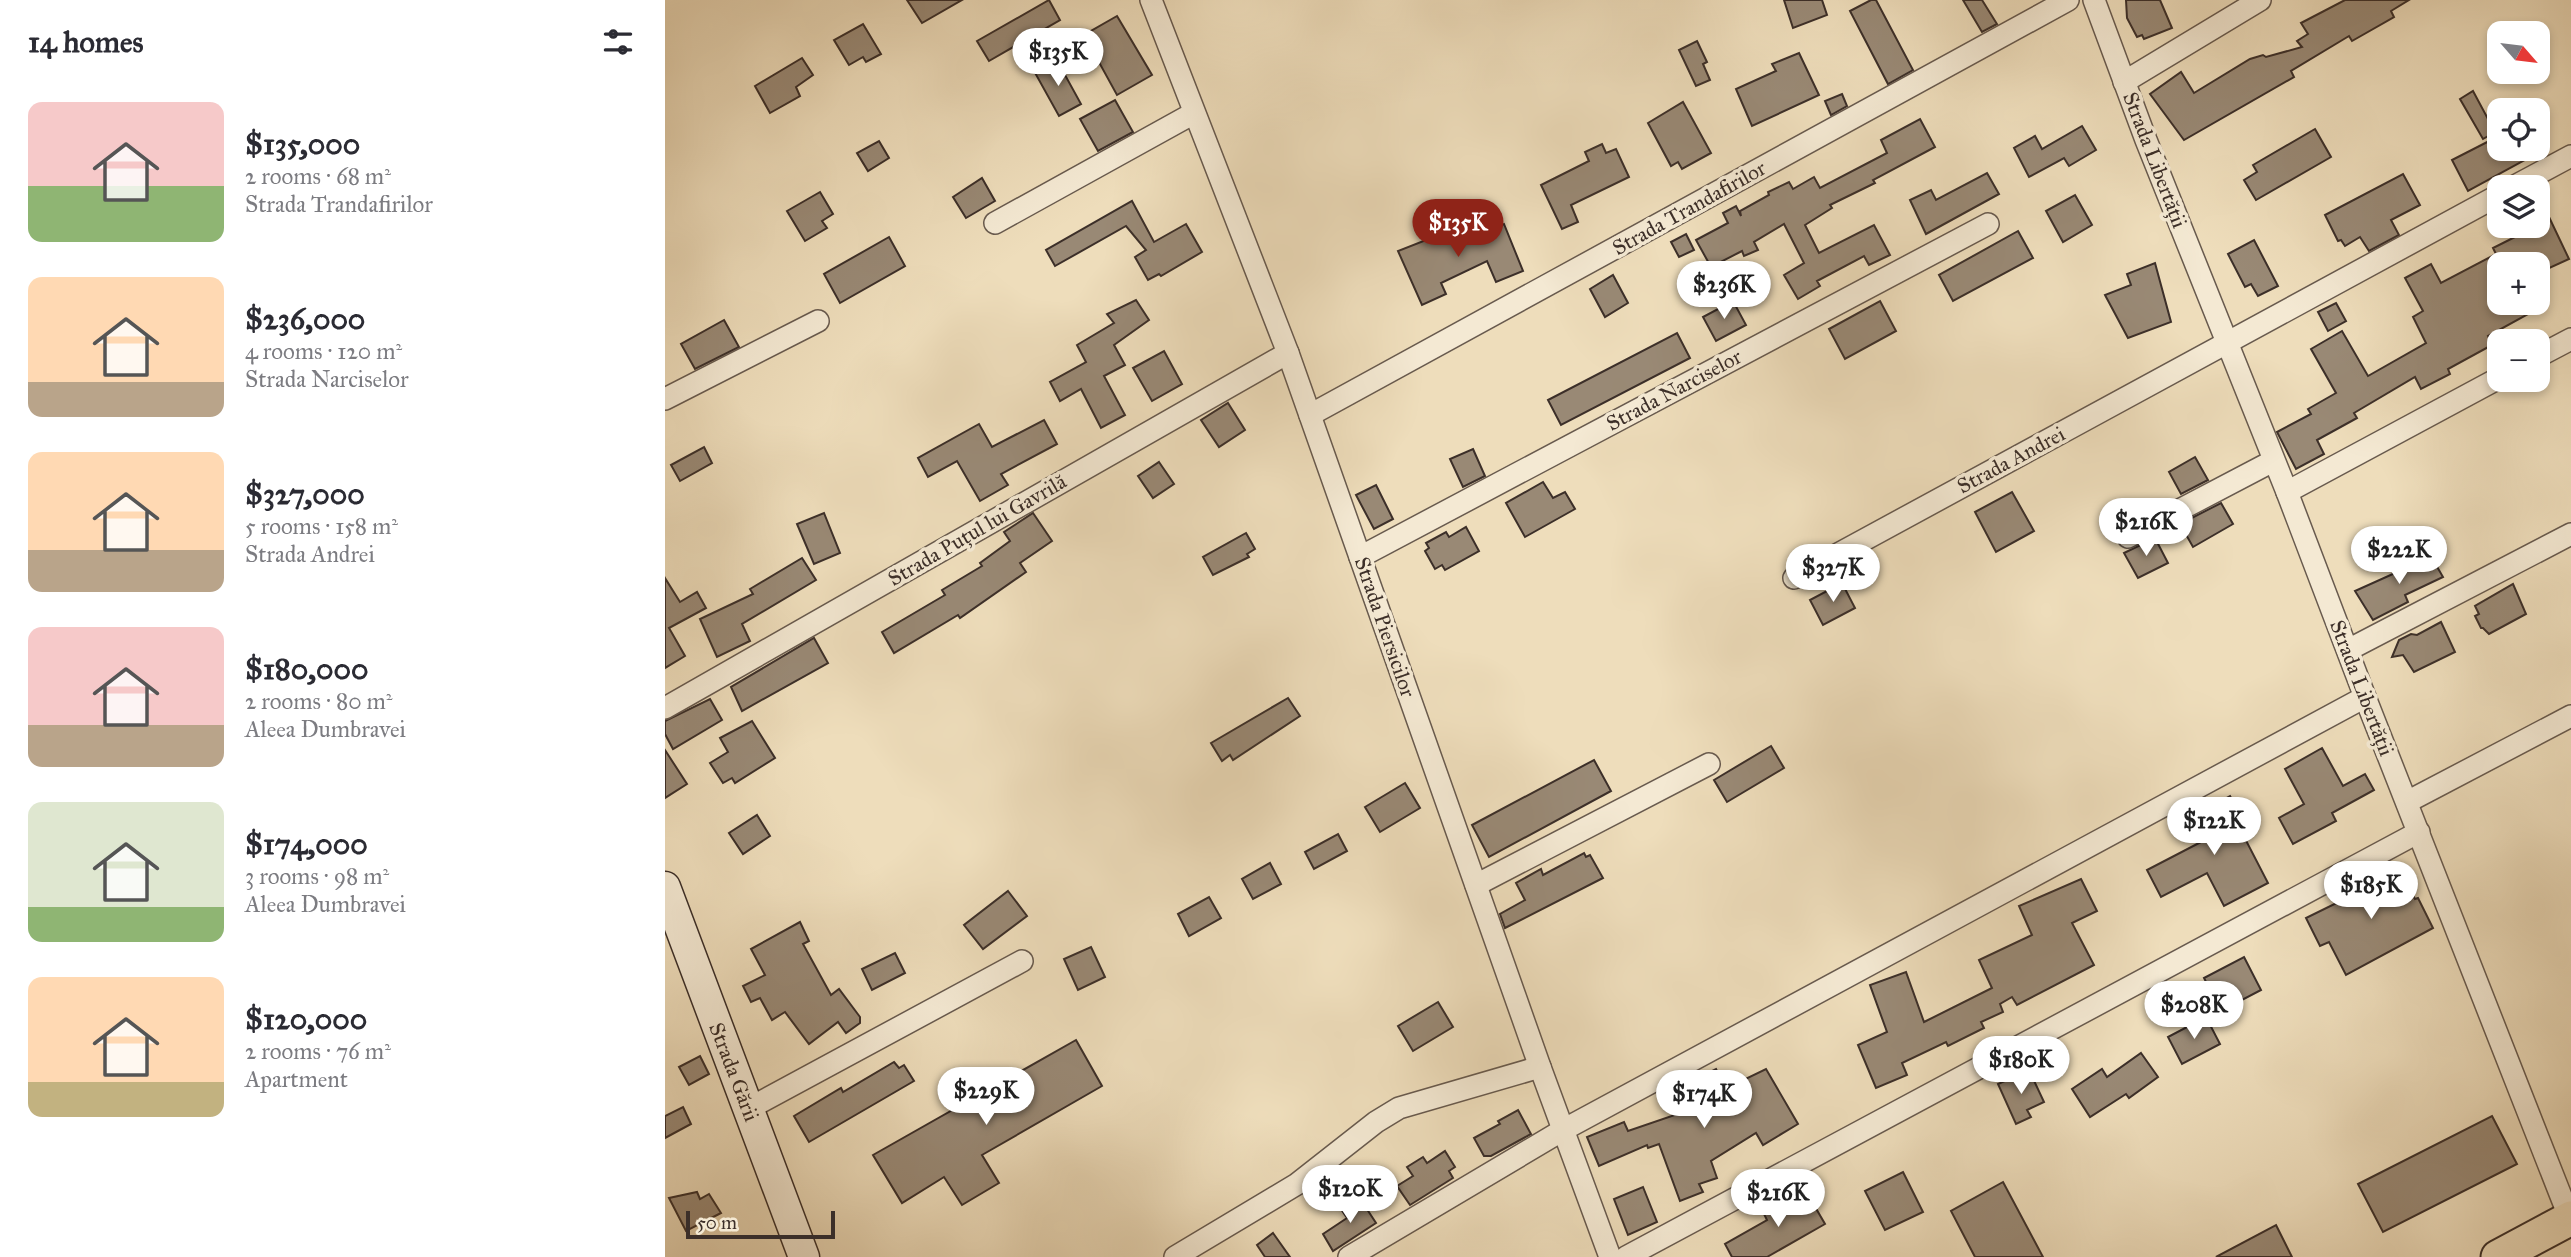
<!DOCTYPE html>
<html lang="en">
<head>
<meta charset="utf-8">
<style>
  body { margin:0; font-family:"IM FELL Great Primer",serif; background:#f2f2f3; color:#2b2b33; height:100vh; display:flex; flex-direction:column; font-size:26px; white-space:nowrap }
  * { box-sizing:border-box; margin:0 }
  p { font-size:23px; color:#7c7c81 }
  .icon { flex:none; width:38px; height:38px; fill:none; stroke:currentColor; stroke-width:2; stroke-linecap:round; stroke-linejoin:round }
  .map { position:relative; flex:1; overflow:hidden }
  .details { display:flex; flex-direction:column; background:#fff; width:665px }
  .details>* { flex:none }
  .needle { width:46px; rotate:118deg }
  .buttons { position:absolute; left:1822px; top:21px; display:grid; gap:14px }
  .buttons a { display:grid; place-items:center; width:63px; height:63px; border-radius:14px; background:#fff; box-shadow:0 4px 10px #0003; font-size:35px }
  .scale { position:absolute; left:21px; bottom:18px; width:149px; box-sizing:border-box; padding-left:7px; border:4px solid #3c2f29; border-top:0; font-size:19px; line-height:24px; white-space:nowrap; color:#3c2f29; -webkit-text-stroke:5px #f4e9d3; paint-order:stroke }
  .price { position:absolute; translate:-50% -60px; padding:0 16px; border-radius:24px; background:#fff; color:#222; font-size:23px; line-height:46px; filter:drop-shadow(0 2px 4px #0008) }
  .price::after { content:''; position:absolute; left:50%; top:42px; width:21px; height:16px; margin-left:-10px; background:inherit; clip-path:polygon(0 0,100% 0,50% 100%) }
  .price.selected { background:#8f2418; color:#fff }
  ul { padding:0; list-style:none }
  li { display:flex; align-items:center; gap:21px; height:175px; padding:0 28px }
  li span { display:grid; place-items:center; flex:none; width:196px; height:140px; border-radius:14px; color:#555 }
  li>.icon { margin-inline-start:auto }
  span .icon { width:84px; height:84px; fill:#fffc; stroke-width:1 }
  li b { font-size:30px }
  h2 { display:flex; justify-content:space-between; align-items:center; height:84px; padding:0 28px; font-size:30px }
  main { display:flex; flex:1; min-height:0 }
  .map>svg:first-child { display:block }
  .building { fill:#998975; stroke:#3c2f29; stroke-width:2 }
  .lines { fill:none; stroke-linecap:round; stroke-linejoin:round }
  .minor-casing { stroke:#685a4e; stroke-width:24 }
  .secondary-casing { stroke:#3c2f29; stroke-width:33 }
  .primary-casing { stroke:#3c2f29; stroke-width:37 }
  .minor { stroke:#f4e9d3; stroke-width:21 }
  .secondary { stroke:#f4e9d3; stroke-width:30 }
  .primary { stroke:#edb; stroke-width:33 }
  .labels { text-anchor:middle; stroke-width:7; stroke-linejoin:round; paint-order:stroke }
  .street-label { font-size:21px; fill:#3c2f29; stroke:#f4e9d3 }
</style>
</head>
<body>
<main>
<section class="details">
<h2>14 homes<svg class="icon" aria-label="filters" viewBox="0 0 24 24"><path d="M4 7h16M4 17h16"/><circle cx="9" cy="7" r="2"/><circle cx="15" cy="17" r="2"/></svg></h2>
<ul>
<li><span style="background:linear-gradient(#f6c9c9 60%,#8fb573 0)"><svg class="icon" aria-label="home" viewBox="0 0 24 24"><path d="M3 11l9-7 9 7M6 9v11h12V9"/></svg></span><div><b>$135,000</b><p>2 rooms · 68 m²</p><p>Strada Trandafirilor</p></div></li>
<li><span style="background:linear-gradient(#ffd9b3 75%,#b9a48a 0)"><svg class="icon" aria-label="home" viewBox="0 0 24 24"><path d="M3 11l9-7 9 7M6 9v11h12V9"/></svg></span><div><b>$236,000</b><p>4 rooms · 120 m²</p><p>Strada Narciselor</p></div></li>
<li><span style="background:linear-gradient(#ffd9b3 70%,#b9a48a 0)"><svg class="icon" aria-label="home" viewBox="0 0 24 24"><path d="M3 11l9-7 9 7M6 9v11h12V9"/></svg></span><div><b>$327,000</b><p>5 rooms · 158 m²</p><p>Strada Andrei</p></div></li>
<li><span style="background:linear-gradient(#f6c9c9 70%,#b9a48a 0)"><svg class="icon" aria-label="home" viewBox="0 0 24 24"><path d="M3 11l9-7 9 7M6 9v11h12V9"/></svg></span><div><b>$180,000</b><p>2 rooms · 80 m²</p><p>Aleea Dumbravei</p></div></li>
<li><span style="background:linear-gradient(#dfe7d0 75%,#8fb573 0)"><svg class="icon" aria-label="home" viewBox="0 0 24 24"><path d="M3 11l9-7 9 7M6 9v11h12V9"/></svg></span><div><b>$174,000</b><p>3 rooms · 98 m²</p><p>Aleea Dumbravei</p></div></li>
<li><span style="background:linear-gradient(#ffd9b3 75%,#c2b280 0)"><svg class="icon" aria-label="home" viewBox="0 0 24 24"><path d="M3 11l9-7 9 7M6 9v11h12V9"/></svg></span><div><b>$120,000</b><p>2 rooms · 76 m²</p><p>Apartment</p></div></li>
</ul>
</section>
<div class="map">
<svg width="1906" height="1257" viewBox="0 0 1906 1257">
  <rect width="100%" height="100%" fill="#edb"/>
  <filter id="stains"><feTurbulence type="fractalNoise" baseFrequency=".00286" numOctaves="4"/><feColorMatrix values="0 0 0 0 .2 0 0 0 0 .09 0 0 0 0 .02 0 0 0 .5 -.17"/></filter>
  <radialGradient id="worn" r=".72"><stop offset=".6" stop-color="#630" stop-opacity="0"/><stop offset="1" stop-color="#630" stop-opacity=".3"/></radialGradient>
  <g class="building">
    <path d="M242 0H297L257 23Z"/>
    <path d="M384 0 395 20 324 61 312 41Z"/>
    <path d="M1119 0H1157L1162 15 1128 28Z"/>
    <path d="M1206 0H1211L1248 70 1223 84 1185 11Z"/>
    <path d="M1298 0H1317L1332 24 1317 32Z"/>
    <path d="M1461 0H1495L1507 28 1479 39 1477 35 1472 37 1462 18Z"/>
    <path d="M1680 0H1744L1726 11 1729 17 1687 41 1684 36 1626 71 1629 77 1519 140 1485 94 1516 72 1529 93 1585 59 1598 55 1601 57 1637 47 1632 41 1643 34 1636 23Z"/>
    <path d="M452 16 487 75 452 95 419 35Z"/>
    <path d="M198 24 216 54 201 62 198 57 184 65 169 40Z"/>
    <path d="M1032 41 1042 62 1038 64 1045 80 1031 86 1014 50Z"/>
    <path d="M1134 53 1154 95 1087 126 1071 89 1111 71 1107 64Z"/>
    <path d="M137 58 148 75 131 87 135 96 105 113 90 86Z"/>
    <path d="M385 62 388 67 394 64 416 104 394 116 369 71Z"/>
    <path d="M1808 91 1830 132 1818 139 1795 99Z"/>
    <path d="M1177 94 1182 106 1166 115 1160 101Z"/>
    <path d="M450 100 468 132 433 151 415 119Z"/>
    <path d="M1018 102 1046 153 1017 169 1013 162 1006 166 983 123Z"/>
    <path d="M1255 119 1270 147 1208 180 1210 183 1165 205 1167 208 1140 225 1154 253 1209 225 1225 255 1204 265 1199 256 1152 281 1155 286 1133 299 1119 275 1139 263 1119 224 1089 242 1093 250 1079 256 1077 251 1046 267 1031 240 1063 223 1058 213 1071 206 1076 216 1075 211 1104 195 1103 192 1124 182 1128 189 1149 177 1155 188 1222 153 1216 140Z"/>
    <path d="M1417 126 1431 150 1404 166 1399 158 1364 177 1349 148 1370 136 1377 149Z"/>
    <path d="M1650 129 1666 157 1591 200 1579 180 1592 172 1588 165Z"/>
    <path d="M1834 136V149H1880L1803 191 1787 160Z"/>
    <path d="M214 141 224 158 203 171 192 153Z"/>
    <path d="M937 144 941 153 951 149 964 177 906 205 913 222 897 229 876 185 924 161 920 152Z"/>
    <path d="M1322 173 1334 194 1261 234 1245 200 1266 190 1271 200Z"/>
    <path d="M1738 174 1755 205 1726 220 1734 235 1704 251 1695 237 1680 246 1676 240 1673 241 1660 215Z"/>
    <path d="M317 178 330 201 301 218 288 197Z"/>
    <path d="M155 192 168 214 157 221 162 228 140 241 122 211Z"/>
    <path d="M1410 195 1427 225 1398 242 1381 211Z"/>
    <path d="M467 201 489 242 521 224 537 252 496 276 494 274 483 280 470 257 481 250 461 226 390 266 381 250Z"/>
    <path d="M1884 217 1904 259 1880 270 1877 264H1836L1834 260V303H1883L1823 336 1827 345 1783 369 1785 374 1756 389 1750 377 1689 413 1692 418 1652 440 1659 454 1631 469 1612 432 1646 414 1643 409 1671 393 1646 349 1677 331 1703 376 1761 343 1748 317 1758 311 1740 278 1766 264 1776 283 1831 254 1828 248 1862 231 1861 229 1872 226V223Z"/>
    <path d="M839 224 858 271 831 282 822 261 776 283 781 294 757 305 733 251 794 227 800 239Z"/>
    <path d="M1353 231 1368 258 1288 301 1274 275Z"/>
    <path d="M1021 234 1029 250 1014 257 1006 242Z"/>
    <path d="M224 237 240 266 175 303 159 274Z"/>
    <path d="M1589 240 1613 286 1593 296 1586 284 1580 287 1563 254Z"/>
    <path d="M1490 263 1506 322 1463 338 1440 295 1466 285 1462 274Z"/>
    <path d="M948 275 963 303 940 317 925 289Z"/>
    <path d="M471 300 484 320 449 345 460 365 439 376 460 415 436 428 416 389 395 401 385 382 421 362 412 345 449 323 442 314Z"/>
    <path d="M1068 301 1081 325 1051 341 1038 317Z"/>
    <path d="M1215 301 1231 331 1180 359 1164 329Z"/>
    <path d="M1671 303 1681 321 1663 331 1653 312Z"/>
    <path d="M59 320 74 347 30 369 16 344Z"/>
    <path d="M1012 333 1025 358 896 425 883 400Z"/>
    <path d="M499 351 517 384 487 401 468 368Z"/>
    <path d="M563 403 580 430 554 447 536 420Z"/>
    <path d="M379 420 392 444 336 474 343 485 315 501 292 461 263 477 253 458 314 424 327 447Z"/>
    <path d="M39 447 47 463 15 481 6 465Z"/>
    <path d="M808 449 820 476 798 487 785 459Z"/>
    <path d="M1530 457 1543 480 1516 494 1504 472Z"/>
    <path d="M494 462 509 484 488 498 473 476Z"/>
    <path d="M878 482 888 498 900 492 910 509 860 537 841 503Z"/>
    <path d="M711 485 728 519 709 529 691 495Z"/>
    <path d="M1347 492 1369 531 1331 552 1310 512Z"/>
    <path d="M1556 503 1568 524 1528 547 1515 524Z"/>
    <path d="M159 513 175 553 149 564 132 524Z"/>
    <path d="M368 513 387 541 355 563 361 572 295 618 293 615 229 653 217 632 280 595 277 590 317 566 315 563 345 541 339 532Z"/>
    <path d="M801 527 814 551 780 570 777 565 770 569 760 551 764 548 761 543 781 532 784 537Z"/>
    <path d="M581 533 590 549 582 554 584 557 548 575 538 557Z"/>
    <path d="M1490 538 1503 563 1473 578 1459 553Z"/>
    <path d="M1763 551 1778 577 1740 595 1743 602 1708 620 1690 591 1739 569 1736 564Z"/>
    <path d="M137 558 151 580 77 624 85 641 52 657 35 619 88 594 85 589Z"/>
    <path d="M0 578 15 602 32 592 41 608 4 628 20 656 0 668Z"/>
    <path d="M1177 583 1190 608 1158 625 1145 600Z"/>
    <path d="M1848 584 1861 614 1824 634 1818 628H1816L1810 616 1814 614 1810 606Z"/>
    <path d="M1776 622 1790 652 1749 672 1738 655 1727 657 1734 640 1746 634 1752 635Z"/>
    <path d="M149 638 163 663 77 711 66 687Z"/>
    <path d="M623 698 635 716 568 760 565 755 557 761 546 743Z"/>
    <path d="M45 699 57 720 8 749 0 734V721Z"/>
    <path d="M87 721 110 758 70 783 67 778 58 783 45 763 63 752 55 738Z"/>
    <path d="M1106 746 1119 768 1062 802 1049 780Z"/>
    <path d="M1657 748 1678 786 1700 774 1709 790 1667 813 1671 821 1628 844 1614 818 1639 804 1620 769Z"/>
    <path d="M0 750 22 784 0 798Z"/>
    <path d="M929 760 946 791 824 857 807 825Z"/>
    <path d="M740 783 755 808 715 832 700 807Z"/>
    <path d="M1565 796 1580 824 1574 827 1603 883 1559 906 1542 873 1496 897 1482 870 1536 842 1523 819Z"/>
    <path d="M92 815 105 836 78 854 64 833Z"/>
    <path d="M673 834 682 851 649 869 640 852Z"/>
    <path d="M919 853 921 857 925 855 938 878 840 928 835 914 860 900 851 883 876 869 878 875Z"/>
    <path d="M605 863 616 884 588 899 577 879Z"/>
    <path d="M1731 864 1750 899 1753 898 1768 928 1681 975 1664 942 1655 946 1641 918 1696 891 1693 885Z"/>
    <path d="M1416 879 1432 911 1407 923 1429 965 1352 1005 1347 997 1335 1004 1338 1012 1316 1022 1319 1028 1283 1046 1281 1042 1237 1063 1242 1075 1211 1088 1193 1045 1222 1032 1205 985 1241 972 1259 1022 1327 988 1314 960 1367 935 1354 906Z"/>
    <path d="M343 891 362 916 318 949 299 925Z"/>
    <path d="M544 897 556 918 524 936 513 914Z"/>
    <path d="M135 922 144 941 138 944 166 995 174 989 195 1017V1023L181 1033 173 1022 144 1044 120 1012 107 1020 95 998 86 1002 78 986 100 975 86 949Z"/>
    <path d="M426 947 440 977 413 990 399 959Z"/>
    <path d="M230 953 240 973 207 990 197 969Z"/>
    <path d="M1579 957 1596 990 1556 1011 1539 978Z"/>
    <path d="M773 1002 788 1027 748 1051 733 1026Z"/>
    <path d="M1541 1017 1555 1044 1517 1064 1503 1037Z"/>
    <path d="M411 1040 437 1086 317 1155 334 1183 297 1205 279 1177 237 1203 208 1155Z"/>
    <path d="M1476 1053 1493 1077 1464 1098 1461 1094 1425 1117 1407 1089 1437 1069 1442 1077Z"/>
    <path d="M35 1056 44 1074 24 1085 14 1067Z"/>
    <path d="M229 1062 234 1068 239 1065 249 1081 144 1142 129 1116 176 1088 178 1092Z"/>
    <path d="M1051 1069 1060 1089 1101 1069 1133 1124 1098 1145 1091 1133 1046 1161 1052 1178 1034 1184 1038 1192 1015 1201 994 1144 983 1148 982 1145 934 1166 922 1137 959 1122 963 1131 1045 1103 1033 1078Z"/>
    <path d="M1364 1070 1379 1102 1362 1110 1366 1117 1351 1124 1333 1084Z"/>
    <path d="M18 1107 26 1124 0 1138V1116Z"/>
    <path d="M853 1110 866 1134 826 1156H819L809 1138 835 1124 833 1121Z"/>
    <path d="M1827 1116 1852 1164 1718 1232 1693 1184Z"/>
    <path d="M780 1151 790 1167 784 1171 788 1178 745 1205 732 1186 748 1176 742 1167 758 1157 762 1163Z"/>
    <path d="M1238 1172 1258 1212 1220 1230 1200 1191Z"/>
    <path d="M1338 1182 1378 1257H1310L1286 1211Z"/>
    <path d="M978 1187 992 1222 963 1235 949 1199Z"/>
    <path d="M32 1192 35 1199 44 1194 56 1213 21 1231 4 1198Z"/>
    <path d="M1142 1193 1160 1224 1102 1257H1067L1060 1244 1102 1220 1099 1214 1121 1201 1123 1204Z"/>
    <path d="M694 1197 711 1223 668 1251 658 1234 682 1218 676 1209Z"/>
    <path d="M1611 1225 1627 1257H1551Z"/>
    <path d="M608 1233 625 1257H600L592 1245Z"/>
  </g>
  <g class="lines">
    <defs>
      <g id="minor">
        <path d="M486 0 623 353 875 1067 945 1257"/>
        <path d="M1429 0 1481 140 1622 492 1700 697 1905 1219"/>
        <path d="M1459 82 1595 0"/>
        <path d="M1848 187 1906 156"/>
        <path d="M330 223 529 113"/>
        <path d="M1872 357 1906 339"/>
        <path d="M0 399 153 321"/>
        <path d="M645 415 1403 0"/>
        <path d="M1622 492 1834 378"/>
        <path d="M1463 537 1608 461"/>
        <path d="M695 557 1323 224"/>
        <path d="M1129 578 1834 195"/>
        <path d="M1683 650 1906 534"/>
        <path d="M0 708 623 353"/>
        <path d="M1742 802 1906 716"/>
        <path d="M811 885 1044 764"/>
        <path d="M83 1109 357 961"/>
        <path d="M510 1257 632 1184 711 1122 734 1108 875 1067"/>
        <path d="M684 1257 898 1130 1700 697"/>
        <path d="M961 1257 1754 832"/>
      </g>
      <path id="secondary" d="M0 887 139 1257"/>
      <path id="primary" d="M1833 1257 1906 1218"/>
    </defs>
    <use href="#minor" class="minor-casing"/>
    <use href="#secondary" class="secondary-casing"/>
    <use href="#primary" class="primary-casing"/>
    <use href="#minor" class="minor"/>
    <use href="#secondary" class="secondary"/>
    <use href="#primary" class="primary"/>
  </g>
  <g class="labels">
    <g class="street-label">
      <text transform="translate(1490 160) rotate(69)" y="7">Strada Libertății</text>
      <text transform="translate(1024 208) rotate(-29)" y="7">Strada Trandafirilor</text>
      <text transform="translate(1009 390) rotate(-28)" y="7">Strada Narciselor</text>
      <text transform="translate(1346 460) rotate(-28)" y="7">Strada Andrei</text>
      <text transform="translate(312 530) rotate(-30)" y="7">Strada Puțul lui Gavrilă</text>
      <text transform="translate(720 627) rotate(71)" y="7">Strada Piersicilor</text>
      <text transform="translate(1697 688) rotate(69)" y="7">Strada Libertății</text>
      <text transform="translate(69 1072) rotate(69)" y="7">Strada Gării</text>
    </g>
  </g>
  <rect width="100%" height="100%" filter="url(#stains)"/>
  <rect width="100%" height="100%" fill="url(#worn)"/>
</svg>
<div class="buttons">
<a><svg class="needle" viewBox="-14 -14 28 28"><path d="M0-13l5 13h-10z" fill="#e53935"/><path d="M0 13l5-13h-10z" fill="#7c7c81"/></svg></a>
<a><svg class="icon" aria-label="locate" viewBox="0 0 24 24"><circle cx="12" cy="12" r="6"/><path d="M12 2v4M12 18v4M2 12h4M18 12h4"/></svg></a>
<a><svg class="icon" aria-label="layers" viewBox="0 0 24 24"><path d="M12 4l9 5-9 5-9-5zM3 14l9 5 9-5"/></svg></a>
<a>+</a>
<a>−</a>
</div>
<div class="scale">50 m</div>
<b class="price" style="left:393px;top:88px">$135K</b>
<b class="price selected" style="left:793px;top:259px">$135K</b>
<b class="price" style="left:1059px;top:321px">$236K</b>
<b class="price" style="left:1481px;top:558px">$216K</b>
<b class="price" style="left:1734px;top:586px">$222K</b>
<b class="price" style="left:1168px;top:604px">$327K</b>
<b class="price" style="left:1549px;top:857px">$122K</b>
<b class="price" style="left:1706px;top:921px">$185K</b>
<b class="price" style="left:1529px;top:1041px">$208K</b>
<b class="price" style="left:1356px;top:1096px">$180K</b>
<b class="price" style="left:321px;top:1127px">$229K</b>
<b class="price" style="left:1039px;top:1130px">$174K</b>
<b class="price" style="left:685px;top:1225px">$120K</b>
<b class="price" style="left:1113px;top:1229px">$216K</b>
</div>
</main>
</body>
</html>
